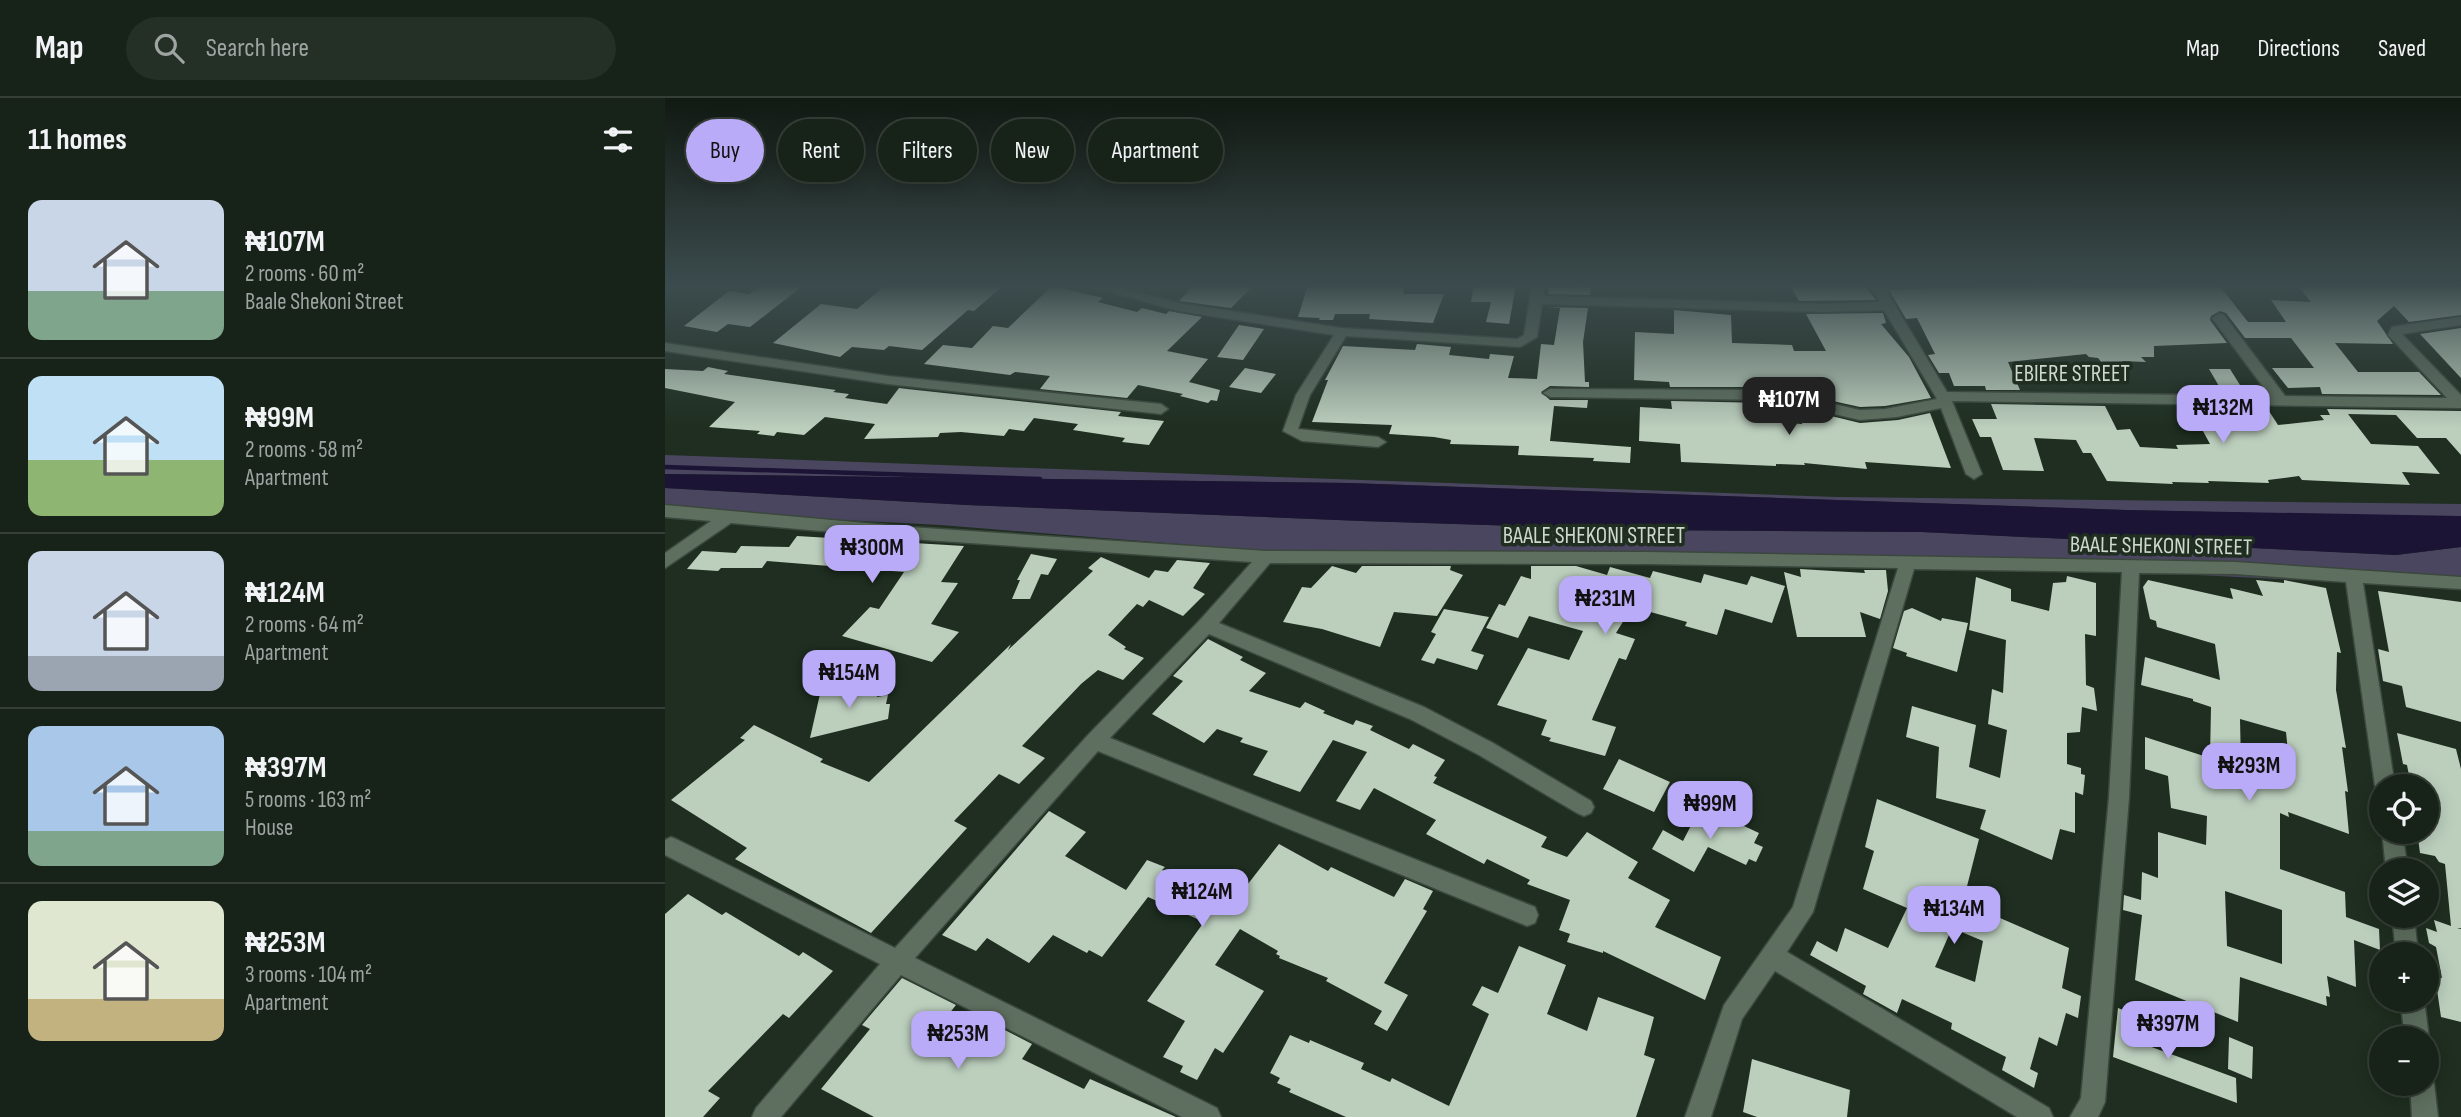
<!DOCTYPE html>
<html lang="en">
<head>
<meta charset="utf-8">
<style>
  body { margin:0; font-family:"Sofia Sans Condensed",sans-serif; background:#242f25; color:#f1f3f6; height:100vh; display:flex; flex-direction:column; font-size:26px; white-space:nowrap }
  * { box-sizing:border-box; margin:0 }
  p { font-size:23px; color:#9ea4a2 }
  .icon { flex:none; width:38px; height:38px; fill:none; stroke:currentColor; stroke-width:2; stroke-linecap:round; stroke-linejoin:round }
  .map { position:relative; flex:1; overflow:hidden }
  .details { display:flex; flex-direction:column; background:#172218; width:665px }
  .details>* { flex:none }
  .guide { position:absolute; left:21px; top:21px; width:665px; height:63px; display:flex; gap:14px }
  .fabs { position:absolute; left:1704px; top:676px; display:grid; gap:14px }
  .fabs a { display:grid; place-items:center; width:70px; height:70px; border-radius:50%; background:#172218; box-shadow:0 4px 18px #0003,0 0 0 2px #363f37; font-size:35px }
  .price { position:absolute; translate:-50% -60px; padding:0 16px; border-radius:14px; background:#b9abf7; color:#111; font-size:23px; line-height:46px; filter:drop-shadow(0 2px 4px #0008) }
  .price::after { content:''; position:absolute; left:50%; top:42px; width:21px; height:16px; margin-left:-10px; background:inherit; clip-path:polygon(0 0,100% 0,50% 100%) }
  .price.selected { background:#222; color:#fff }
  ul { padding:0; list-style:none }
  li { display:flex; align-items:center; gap:21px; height:175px; padding:0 28px }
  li+li { border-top:2px solid #363f37 }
  li span { display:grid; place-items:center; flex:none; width:196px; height:140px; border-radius:14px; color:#555 }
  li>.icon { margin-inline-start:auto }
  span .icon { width:84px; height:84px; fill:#fffc; stroke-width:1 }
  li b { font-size:30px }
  h2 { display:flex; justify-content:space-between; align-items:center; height:84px; padding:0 28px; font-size:30px }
  .pill { padding:0 24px; border-radius:32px; background:#172218; box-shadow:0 4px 18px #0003,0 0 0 2px #363f37; font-size:24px; line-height:63px }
  .pill.selected { background:#b9abf7; color:#111 }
  header { display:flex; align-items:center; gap:42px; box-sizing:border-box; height:98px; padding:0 35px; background:#172218; border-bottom:2px solid #363f37 }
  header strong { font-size:33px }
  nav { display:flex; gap:38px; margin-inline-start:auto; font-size:24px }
  .search { width:490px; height:63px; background:#242f25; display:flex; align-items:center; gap:18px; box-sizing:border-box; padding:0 24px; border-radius:38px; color:#9ea4a2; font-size:26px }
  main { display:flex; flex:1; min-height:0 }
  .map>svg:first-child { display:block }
  .green { fill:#4b4660 }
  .water { fill:#1c1435 }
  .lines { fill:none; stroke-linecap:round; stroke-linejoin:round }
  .stream { stroke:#1c1435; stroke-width:4.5 }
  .building { fill:#bccfbd; fill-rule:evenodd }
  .minor-casing { stroke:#3b483d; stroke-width:3 }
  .minor { fill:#5e6f5f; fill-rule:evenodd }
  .labels { text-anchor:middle; stroke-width:7; stroke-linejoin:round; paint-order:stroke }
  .street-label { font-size:23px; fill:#ced8cf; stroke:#1f2e20 }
</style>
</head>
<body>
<header>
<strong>Map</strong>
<div class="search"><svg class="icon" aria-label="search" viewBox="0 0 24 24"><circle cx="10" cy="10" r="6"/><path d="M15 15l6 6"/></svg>Search here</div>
<nav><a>Map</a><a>Directions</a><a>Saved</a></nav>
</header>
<main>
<section class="details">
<h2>11 homes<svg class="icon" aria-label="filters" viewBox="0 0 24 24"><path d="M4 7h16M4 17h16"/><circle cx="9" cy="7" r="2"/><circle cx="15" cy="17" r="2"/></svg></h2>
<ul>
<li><span style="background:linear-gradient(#c9d6e8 65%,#7fa58c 0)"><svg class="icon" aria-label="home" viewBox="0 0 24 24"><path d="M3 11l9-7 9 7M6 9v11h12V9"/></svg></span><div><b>₦107M</b><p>2 rooms · 60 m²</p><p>Baale Shekoni Street</p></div></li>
<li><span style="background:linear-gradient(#bfe0f5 60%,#8fb573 0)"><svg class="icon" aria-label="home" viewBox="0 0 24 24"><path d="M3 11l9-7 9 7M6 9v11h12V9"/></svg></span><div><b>₦99M</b><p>2 rooms · 58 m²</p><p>Apartment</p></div></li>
<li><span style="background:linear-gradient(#c9d6e8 75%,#9aa5b1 0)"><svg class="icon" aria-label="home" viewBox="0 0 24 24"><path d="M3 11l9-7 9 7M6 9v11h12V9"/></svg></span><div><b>₦124M</b><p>2 rooms · 64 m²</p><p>Apartment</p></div></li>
<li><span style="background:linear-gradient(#a9c7e8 75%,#7fa58c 0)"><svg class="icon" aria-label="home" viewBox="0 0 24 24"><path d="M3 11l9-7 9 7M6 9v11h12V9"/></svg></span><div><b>₦397M</b><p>5 rooms · 163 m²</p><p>House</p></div></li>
<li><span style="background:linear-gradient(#dfe7d0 70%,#c2b280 0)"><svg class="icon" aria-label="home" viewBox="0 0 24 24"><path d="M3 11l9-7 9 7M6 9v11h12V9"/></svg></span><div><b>₦253M</b><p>3 rooms · 104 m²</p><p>Apartment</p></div></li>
</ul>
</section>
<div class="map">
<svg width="1796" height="1019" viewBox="0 0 1796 1019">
  <rect width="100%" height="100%" fill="#1f2e20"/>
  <g class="green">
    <path d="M0 357 1172 399 1796 406V420L1461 412 684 385 0 376Z"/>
    <path d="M0 390 302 407 697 423 976 432 1257 434 1731 457 1796 449V490L1250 463 601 453 276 427 0 413Z"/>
  </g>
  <path class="water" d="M0 376 684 385 1461 412 1796 418V449L1731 457 1257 434 976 432 697 423 302 407 0 390Z"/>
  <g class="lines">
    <path class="stream" d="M0 369 375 381"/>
  </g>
  <g class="building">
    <path d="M97 187H139L85 229 63 226 52 234 19 228 64 193 84 196Z"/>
    <path d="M221 187H339L309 213 303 212 257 252 224 248 219 252 187 249 175 259 108 245 156 206 192 211Z"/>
    <path d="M529 187H589L566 210 514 203Z"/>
    <path d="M643 187H740L738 196H779L768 225 704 221 705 216H670L668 222H654L655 220 633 219Z"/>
    <path d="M809 187H851L844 226 821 224 826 204H806Z"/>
    <path d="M907 187H926L925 197 883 196 884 189 907 190Z"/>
    <path d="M1125 187H1199L1211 202 1134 203Z"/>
    <path d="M1336 187H1407L1410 190 1554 187 1583 224H1621L1606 202 1646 204 1632 187H1796V217L1744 224 1729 208 1712 223 1728 246 1670 245 1693 274H1754L1776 297 1657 296 1655 289 1623 290 1607 270H1649L1626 240H1580L1561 215 1555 213 1546 218 1545 222 1562 245 1489 248V259H1476L1481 264 1457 263 1460 266 1439 267 1433 260 1424 259 1421 256 1343 264 1355 292H1321L1320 288H1289L1284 275H1274L1263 257 1270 256 1252 220 1241 221 1224 192Z"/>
    <path d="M387 188 438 200 433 204 472 214 477 210 501 216 504 213 537 219 502 253 543 261 524 284 555 292 552 303 546 302 543 305 515 298 518 296 473 287 462 300 375 291 385 278 350 274 345 277 259 266 278 247 307 250 328 228 343 230Z"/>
    <path d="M881 209 923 210 918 244 920 284H924V289L885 288 876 294 885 302H923L922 310 889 308 885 343 966 349 965 365 928 363 929 360 853 357 854 348 785 346 786 342 769 339 724 336 727 327 647 324 663 282H660L678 248 750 252 752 246 786 249 784 257 824 261 825 256 849 258 843 280 872 281 876 246 889 247 895 210Z"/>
    <path d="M1009 212 1066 217 1067 245 1127 247 1129 253H1161L1141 216 1218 215 1221 225 1216 226 1244 259 1266 300 1220 308 1195 309 1154 300 1152 289H1005L1004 284 969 282 970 234 1009 236Z"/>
    <path d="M574 227 599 231 578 262 552 259Z"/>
    <path d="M1796 230V280L1755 236Z"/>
    <path d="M43 269 63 273 59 276 171 292 168 294 184 296 180 300 222 306 234 290 242 291 456 314 453 318 499 323 484 347 457 344 460 340 408 332 413 326 369 320 359 333 344 331 339 338 296 334 275 335 273 339 199 341 210 326 160 319 139 337 112 334 109 338 92 336 95 333 44 329 70 304 0 290V271L38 273Z"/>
    <path d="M580 270 611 276 596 295 564 289Z"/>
    <path d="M1544 271H1565L1580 295H1558Z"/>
    <path d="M1006 303 1102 305 1105 323 1137 326 1136 321 1160 323 1158 316 1195 325 1233 322 1265 315 1286 370 1200 364 1202 371 1139 365 1140 367 1111 366V368L1016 364 1015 346 974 343 975 309 1007 311Z"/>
    <path d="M1326 306 1440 308 1452 332 1465 331 1475 349 1513 351 1511 347 1545 346 1525 309 1602 310 1613 327 1659 322 1655 317H1665L1662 311 1796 313V357L1781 340H1752L1731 317 1683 316 1706 346 1753 348 1775 376 1737 374 1745 387 1637 382 1634 378 1603 382 1604 385 1543 383 1544 385 1507 384 1508 386 1442 383 1426 355H1418L1411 342 1369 340 1379 373 1338 372 1326 339H1315L1307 321H1332Z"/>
    <path d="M132 438 299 448 276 484 293 485 266 526 294 534 267 564 177 538 205 509 214 511 239 474 102 463 97 470H56L53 473 22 471 37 453 71 455 76 448 124 449Z"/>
    <path d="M366 456 392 461 383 477 376 476 365 501H347L355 482H352Z"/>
    <path d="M436 459 484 480 490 472 503 474 512 462 545 465 528 490 540 496 518 518 484 502 478 509 472 506 443 537 461 549 459 551 479 560 458 582 433 572 416 586 357 648 380 660 354 686 334 676 289 723 302 730 206 835 70 761 82 750 6 702 80 642 75 640 89 627 158 661 155 664 204 684 346 546 343 552 428 473 423 470Z"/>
    <path d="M667 468 691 475 697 468H786L785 472 798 477 772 518 729 514 715 549 657 531 618 524 637 489 646 490Z"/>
    <path d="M866 468H911L942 477 945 469 985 480 988 473 1036 485 1039 476 1082 487 1086 478 1120 488 1107 525 1060 511 1052 537 1020 528 1022 524 967 509 951 535 970 541 961 562 954 560 928 619 927 622 951 629 940 658 884 643 886 640 876 637 882 622 832 607 863 550 904 562 918 533 864 518 853 540 821 530 834 506 840 508 856 478 866 481Z"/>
    <path d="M1135 471 1200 475 1199 472H1221L1223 493 1215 521 1195 514 1201 539H1132L1119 474 1136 479Z"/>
    <path d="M1402 478 1431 485V538L1420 536 1421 587 1429 590 1432 613 1417 609 1415 634 1402 635V666L1416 670V676L1420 677 1418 697 1410 694V735L1395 731 1387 762 1315 731 1321 712 1271 700 1274 649 1241 639 1247 608 1311 627 1304 669 1335 680 1342 632 1323 626 1327 591 1338 595 1341 542 1304 532 1311 479 1346 491V503L1384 513 1388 485 1401 484Z"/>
    <path d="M1483 482 1568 501 1565 490 1598 498 1591 482 1619 485V482L1661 490 1676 555 1672 554 1671 592 1681 650 1677 649 1683 694 1680 693 1684 736 1623 714 1624 719 1615 715V771L1680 794 1681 819 1714 831 1715 852 1689 842 1691 889 1662 878 1665 899 1661 898 1662 908 1575 879 1573 924 1470 882 1477 817 1458 812 1459 797 1476 802 1477 774 1493 780V734L1541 747 1542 718 1506 710 1503 678 1480 671V639L1545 660 1546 609 1528 603V601L1476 587 1480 559 1555 582 1550 546 1492 529 1491 523 1485 521 1478 489ZM1575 621 1621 634 1626 684 1576 667ZM1560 793 1617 812V866L1562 848Z"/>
    <path d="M1713 493 1796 504V624L1741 609 1737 588 1718 583 1713 551 1724 554Z"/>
    <path d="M1247 510 1276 523 1277 520 1303 525 1292 574 1241 558 1242 555 1228 550 1239 513Z"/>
    <path d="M779 511 824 519 806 553 819 557 812 572 772 560 769 566 756 562 771 536 766 534Z"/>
    <path d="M543 541 578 559 575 562 601 575 584 593 635 610 640 604 660 613 658 615 688 627 691 622 708 628 705 632 744 651 748 646 780 662 769 678 772 679 768 685 882 739 876 749 902 759 922 734 973 764 963 780 1005 802 990 829 1056 859 1040 902 938 853V855L902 844 905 836 894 832 905 802 862 786 865 782 822 761 819 766 761 736 771 722 709 690 695 712 671 703 702 654 668 642 635 694 588 677 603 653 575 644 578 640 552 631 539 645 487 616 518 583 508 578Z"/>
    <path d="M159 552 176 557 158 576 140 571Z"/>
    <path d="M215 586 212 599 223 597 221 606H225L223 621 145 640 155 596Z"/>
    <path d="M1732 635 1791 651 1796 671V830H1792L1796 831V924L1776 919 1770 878 1777 880 1771 849 1764 845 1761 830 1772 834 1769 822 1786 828 1780 766 1774 764 1770 758 1755 755 1752 733H1762V688H1746L1742 667 1738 666Z"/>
    <path d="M954 661 1005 684 989 714 938 691Z"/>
    <path d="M1212 701 1314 741 1298 804 1404 850 1397 890 1416 898 1413 920 1401 915 1392 948 1374 939 1365 971 1373 975 1369 990 1337 972 1341 959 1286 931 1287 925 1237 901 1232 915 1198 896 1201 888 1145 857 1152 843 1172 854 1180 830 1223 850 1242 810 1198 791 1209 753 1200 749ZM1287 830 1318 843 1310 884 1270 869Z"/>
    <path d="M1036 708 1094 735 1089 745 1098 749 1091 764 1084 761 1081 767 1043 749 1029 774 987 751 998 732 1018 743Z"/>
    <path d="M384 713 421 734 400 758 461 792 482 762 500 769 497 772 569 804 614 746 663 773 666 769 729 799 740 781 768 793 758 811 762 813 719 885 743 897 722 933 709 926 717 913 661 883 663 880 614 860 615 858 611 856 613 853 575 831 550 867 599 893 558 955 550 950 532 982 515 974 518 968 498 959 520 923 482 903 539 824 483 799 437 859 424 852 422 855 388 837 364 865 322 840 311 853 277 837Z"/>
    <path d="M23 796 57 817 61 814 134 858 138 854 168 873 124 920 118 916 43 993 55 1000 38 1019H0V816Z"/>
    <path d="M854 848 901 867 882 916 922 933 933 899 989 919 979 957 990 961 971 1019H681L624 994 626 991 612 985 615 980 605 975 625 937 644 945 645 942 699 965 696 971 725 984 727 980 784 1008 824 916 807 907 817 888 833 895Z"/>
    <path d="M237 880 291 907 272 931 316 950 332 928 367 946 357 961 419 991 425 981 511 1019H209L156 991 205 931 197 927Z"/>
    <path d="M1453 910 1475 919 1473 944 1571 980 1572 1005 1448 959Z"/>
    <path d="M1564 939 1588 949 1587 981 1563 971Z"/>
    <path d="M1087 961 1185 992 1182 1019H1092L1078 1014Z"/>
  </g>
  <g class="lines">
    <defs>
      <g id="minor">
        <path d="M422 187H445L513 205 677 230 852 241 859 237 867 187H879L878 198 1159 206 1215 204 1205 187H1218L1282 294 1605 298 1547 220 1554 216 1559 217 1620 298 1782 300 1723 237 1727 229 1732 228 1796 219V227L1737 236 1796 297V310L1287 303 1317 376 1309 381 1301 376 1276 310 1232 319 1195 322 1108 302 885 299 878 295 885 291 1108 292 1195 312 1220 311 1272 301 1219 212 1159 214 877 206 872 239 855 249 681 238 645 297 633 331 713 339 721 344 713 349 637 343 618 333 631 297 669 237 513 213Z"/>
        <path d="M0 245 223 278 496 306 503 311 496 316 223 286 0 253Z"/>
        <path d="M0 407 245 429 601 453 983 454 1570 464 1796 479V491L1698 485 1730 688H1717V696L1710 688 1681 484 1570 476 1474 475 1464 699 1440 1004 1433 1019H1405L1416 1000 1444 699 1457 474 1249 471 1148 814 1122 854 1384 1010 1388 1019H1352L1110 873 1077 921 1046 1019H1020L1059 907 1128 809 1233 470 983 466 605 465 554 525 759 609 828 645 926 703 929 709 926 715 919 718 912 715 814 657 745 621 544 536 445 640 870 809 873 817 870 825 862 828 433 653 250 860 552 1010 556 1019H517L236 877 116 1019H87L91 1010 215 866 0 757V742L6 739 13 742 230 850 423 637 535 522 587 464 245 441 66 425 0 470V455L46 423 0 419Z"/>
        <path d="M1717 733H1737L1743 772H1721Z"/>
        <path d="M1727 817H1749L1753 856H1731Z"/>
        <path d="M1735 901H1759L1764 940 1762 944V940H1740Z"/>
        <path d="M1762 975 1769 985 1773 1019H1747L1745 985H1762Z"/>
      </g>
    </defs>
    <use href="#minor" class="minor-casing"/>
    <use href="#minor" class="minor"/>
  </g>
  <linearGradient id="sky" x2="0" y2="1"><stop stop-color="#111912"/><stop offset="0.57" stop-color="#3c4c4e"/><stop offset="1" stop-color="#3c4c4e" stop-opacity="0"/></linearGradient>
  <rect width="1796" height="330" fill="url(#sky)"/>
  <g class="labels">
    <g class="street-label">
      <text x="1407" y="283">EBIERE STREET</text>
      <text x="929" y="445">BAALE SHEKONI STREET</text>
      <text transform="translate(1496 447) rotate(1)" y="8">BAALE SHEKONI STREET</text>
    </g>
  </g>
</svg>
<div class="fabs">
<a><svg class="icon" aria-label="locate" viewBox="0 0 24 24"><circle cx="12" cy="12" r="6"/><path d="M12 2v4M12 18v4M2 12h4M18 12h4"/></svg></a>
<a><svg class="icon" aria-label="layers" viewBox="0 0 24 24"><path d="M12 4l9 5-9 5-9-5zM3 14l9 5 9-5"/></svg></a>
<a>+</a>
<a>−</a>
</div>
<b class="price selected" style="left:1124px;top:339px">₦107M</b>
<b class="price" style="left:1558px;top:347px">₦132M</b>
<b class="price" style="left:207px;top:487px">₦300M</b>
<b class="price" style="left:940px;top:538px">₦231M</b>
<b class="price" style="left:184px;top:612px">₦154M</b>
<b class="price" style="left:1584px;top:705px">₦293M</b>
<b class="price" style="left:1045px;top:743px">₦99M</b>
<b class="price" style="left:537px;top:831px">₦124M</b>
<b class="price" style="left:1289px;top:848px">₦134M</b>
<b class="price" style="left:1503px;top:963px">₦397M</b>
<b class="price" style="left:293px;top:973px">₦253M</b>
<div class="guide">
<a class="pill selected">Buy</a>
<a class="pill">Rent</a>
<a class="pill">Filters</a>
<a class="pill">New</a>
<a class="pill">Apartment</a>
</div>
</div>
</main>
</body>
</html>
